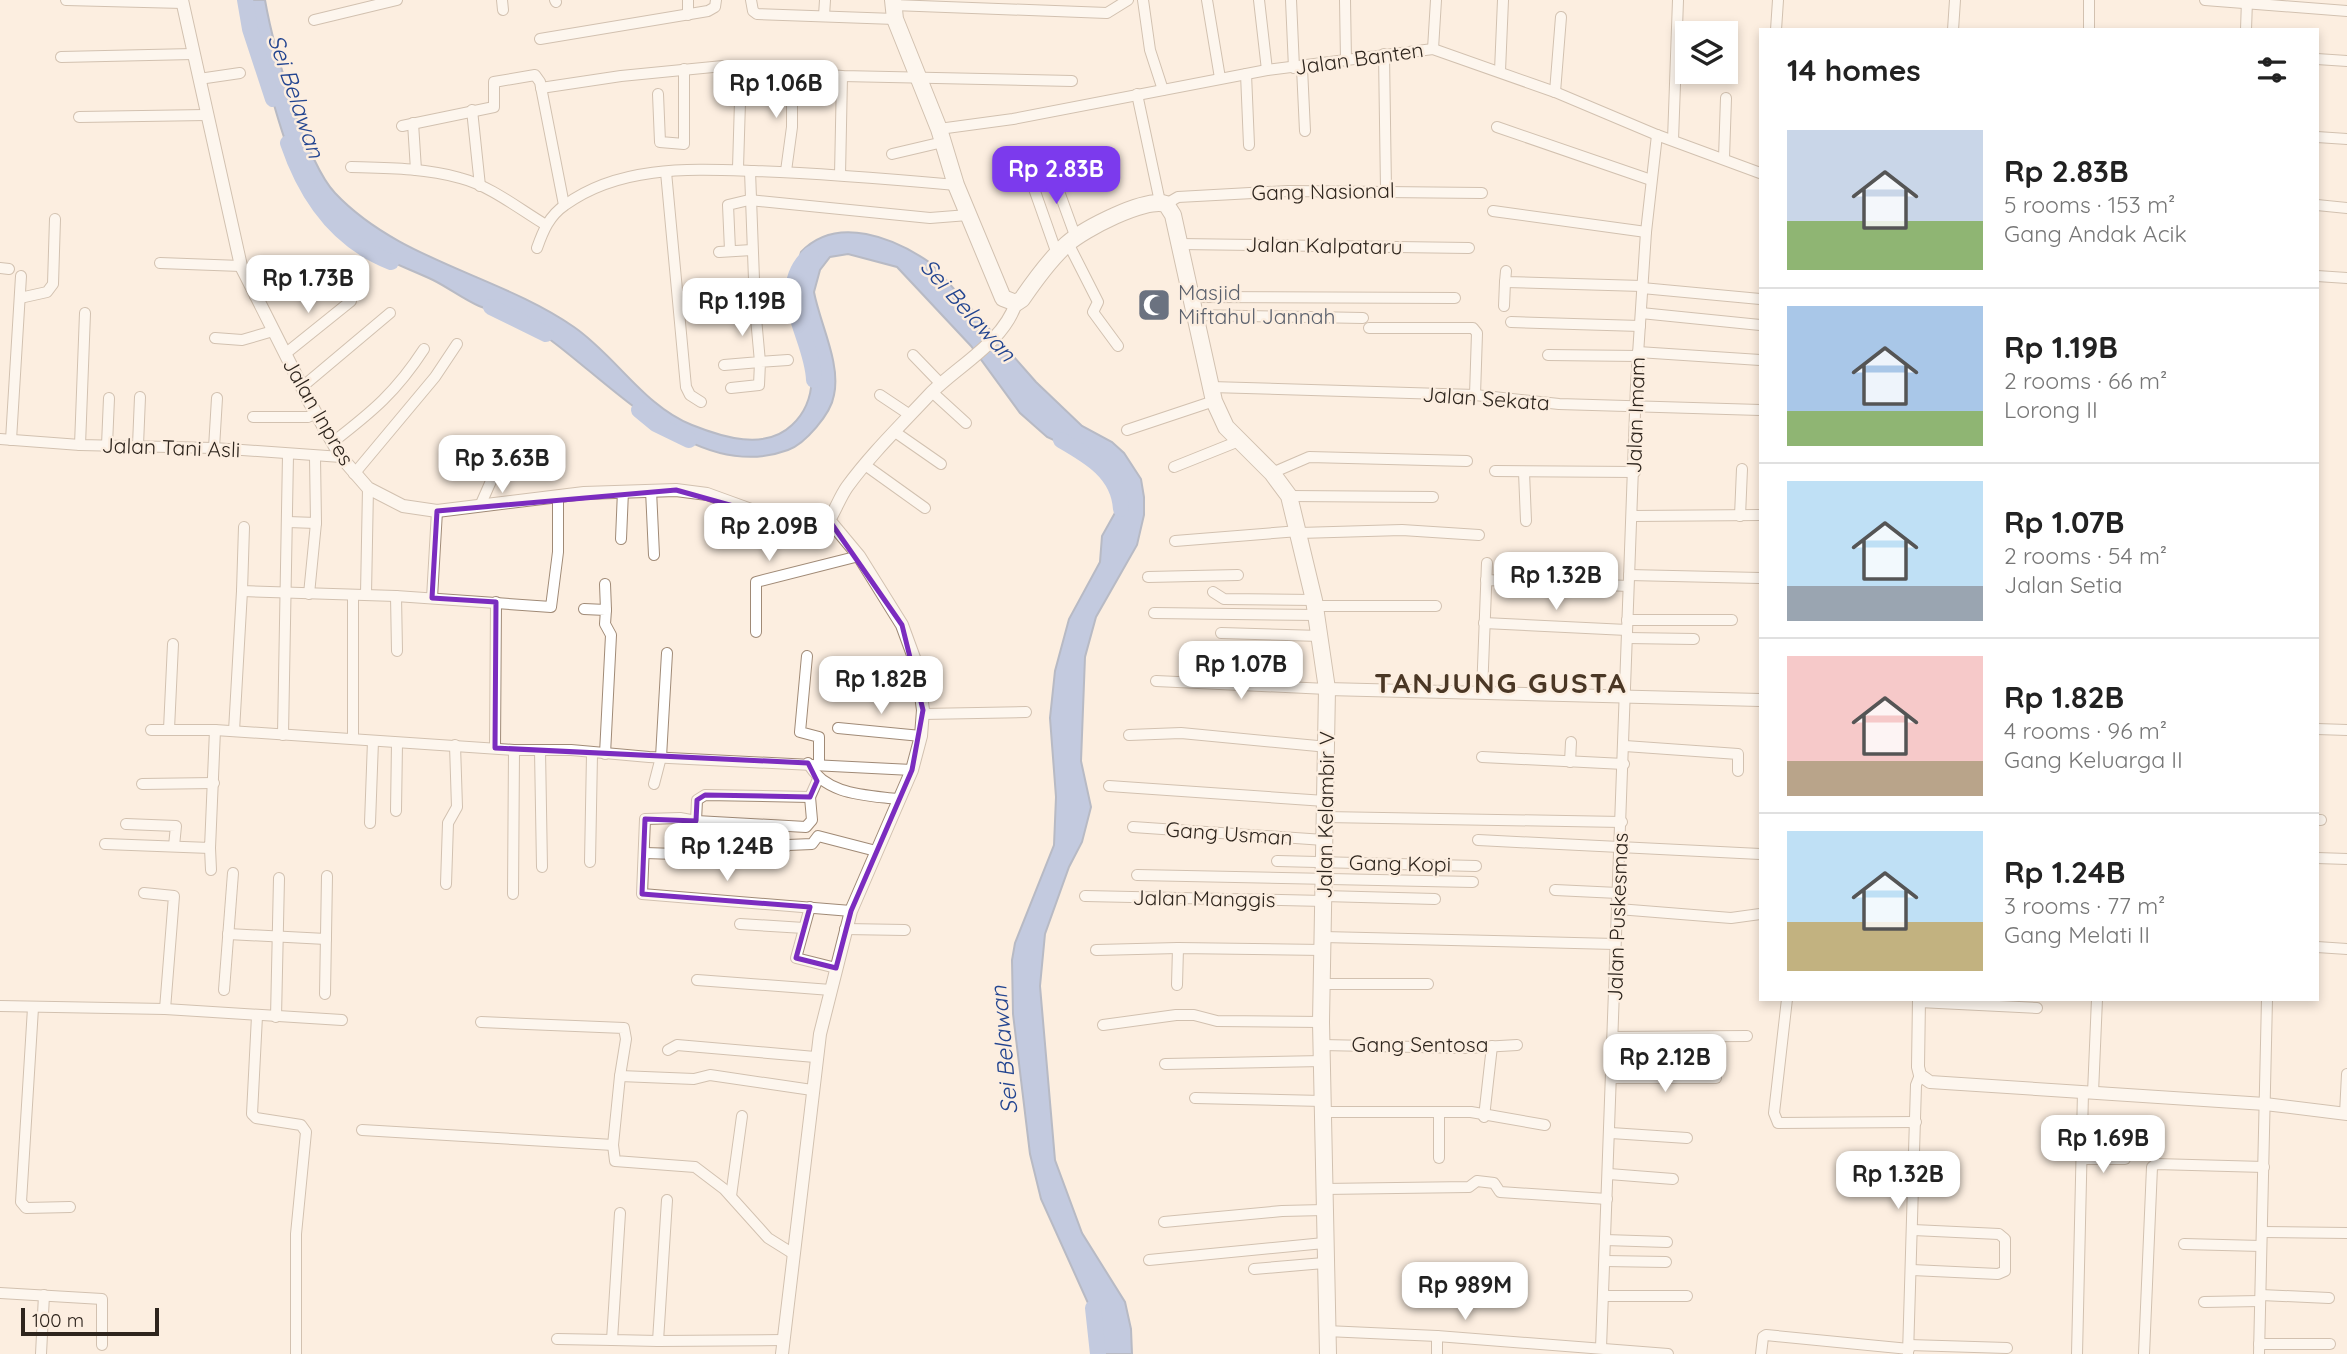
<!DOCTYPE html>
<html lang="en">
<head>
<meta charset="utf-8">
<style>
  body { margin:0; font-family:Quicksand,sans-serif; background:#f2f2f2; color:#222; height:100vh; display:flex; flex-direction:column; font-size:26px; white-space:nowrap }
  * { box-sizing:border-box; margin:0 }
  p { font-size:23px; color:#767676 }
  .icon { flex:none; width:38px; height:38px; fill:none; stroke:currentColor; stroke-width:2; stroke-linecap:round; stroke-linejoin:round }
  .map { position:relative; flex:1; overflow:hidden }
  .details { position:absolute; left:1759px; top:28px; width:560px; height:973px; display:flex; flex-direction:column; background:#fff; border-radius:0px; box-shadow:0 4px 10px #0003 }
  .details>* { flex:none }
  .buttons { position:absolute; left:1675px; top:21px; display:grid; gap:14px }
  .buttons a { display:grid; place-items:center; width:63px; height:63px; border-radius:0px; background:#fff; box-shadow:0 4px 10px #0003; font-size:35px }
  .scale { position:absolute; left:21px; bottom:18px; width:138px; box-sizing:border-box; padding-left:7px; border:4px solid #2e251d; border-top:0; font-size:19px; line-height:24px; white-space:nowrap; color:#2e251d; -webkit-text-stroke:5px #fceee0; paint-order:stroke }
  .price { position:absolute; translate:-50% -60px; padding:0 16px; border-radius:14px; background:#fff; color:#222; font-size:23px; line-height:46px; filter:drop-shadow(0 2px 4px #0008) }
  .price::after { content:''; position:absolute; left:50%; top:42px; width:21px; height:16px; margin-left:-10px; background:inherit; clip-path:polygon(0 0,100% 0,50% 100%) }
  .price.active { background:#7c3aed; color:#fff }
  ul { padding:0; list-style:none }
  li { display:flex; align-items:center; gap:21px; height:175px; padding:0 28px }
  li+li { border-top:2px solid #e0e0e0 }
  li span { display:grid; place-items:center; flex:none; width:196px; height:140px; border-radius:0px; color:#555 }
  li>.icon { margin-inline-start:auto }
  span .icon { width:84px; height:84px; fill:#fffc; stroke-width:1 }
  li b { font-size:30px }
  h2 { display:flex; justify-content:space-between; align-items:center; height:84px; padding:0 28px; font-size:30px }
  .map>svg:first-child { display:block }
  .water { fill:#7e9edd; stroke:#667aa3; stroke-width:2 }
  .lines { fill:none; stroke-linecap:round; stroke-linejoin:round }
  .river { stroke:#7e9edd; stroke-width:16 }
  .minor-casing { stroke:#a08a76; stroke-width:12 }
  .tertiary-casing { stroke:#a08a76; stroke-width:14 }
  .primary-casing { stroke:#a08a76; stroke-width:18 }
  .minor { stroke:#fff; stroke-width:10 }
  .tertiary { stroke:#fff; stroke-width:12 }
  .primary { stroke:#fff; stroke-width:16 }
  .marked { fill:none; stroke:#7b2cbf; stroke-width:5; stroke-linejoin:round }
  .labels { text-anchor:middle; stroke-width:5; stroke-linejoin:round; paint-order:stroke }
  .street-label { font-size:21px; fill:#2e251d; stroke:#fceee0 }
  .worship-label { font-size:21px; fill:#5b616d; stroke:#fceee0; text-anchor:start }
  .water-label { font-size:23px; font-style:italic; fill:#234590; stroke:#fceee0 }
  .district-label { font-size:28px; font-weight:bold; letter-spacing:2px; fill:#4a3725; stroke:#fceee0 }
</style>
</head>
<body>
<div class="map">
<svg width="2347" height="1354" viewBox="0 0 2347 1354">
  <rect width="100%" height="100%" fill="#fceee0"/>
  <path class="water" d="M242 0H265C273 45 305 161 335 193 399 261 499 275 574 327 616 356 644 406 692 425 722 437 765 451 792 425 839 382 786 306 801 252 837 214 895 238 932 264L1036 382 1082 426 1112 442 1124 453 1141 479 1144 497V515L1137 545 1096 617 1085 657 1081 761 1091 807 1082 842 1069 867 1045 934 1040 986 1055 1160 1082 1233 1125 1302 1131 1329 1132 1354H1100L1088 1303 1041 1199 1030 1154 1013 1014 1012 960 1015 943 1054 845 1056 797 1050 718 1055 671 1069 619 1100 562 1102 536 1116 511 1117 489 1113 478 1099 461 1047 437 1020 413 971 346 897 267 848 254 830 257 820 270 814 292C820 324 841 363 834 395 831 414 805 444 788 450 689 487 599 366 524 322 510 314 493 312 479 306 463 299 449 288 433 280 392 261 352 250 322 211 291 171 279 124 266 76 259 50 249 26 242 0Z"/>
  <g class="lines">
    <g class="river">
      <path d="M245 0 250 29 273 99"/>
      <path d="M288 143C306 196 337 241 391 262"/>
      <path d="M811 254C770 291 813 337 814 380"/>
      <path d="M491 307 546 334"/>
      <path d="M639 410 656 424 689 440"/>
      <path d="M1061 440C1089 456 1119 473 1121 509"/>
      <path d="M1093 1308 1098 1354"/>
    </g>
    <defs>
      <g id="minor">
        <path d="M66 0 183 3"/>
        <path d="M502 0 503 10"/>
        <path d="M555 0 556 2"/>
        <path d="M688 0V15"/>
        <path d="M751 0 753 11 757 14 895 19"/>
        <path d="M1143 0 1150 50 1163 90"/>
        <path d="M1207 0 1220 78"/>
        <path d="M1259 0 1267 70"/>
        <path d="M1291 0 1294 68"/>
        <path d="M1345 0 1346 61"/>
        <path d="M2205 0 2347 11"/>
        <path d="M893 5 1107 13 1128 0"/>
        <path d="M824 16 825 0"/>
        <path d="M314 20 397 0"/>
        <path d="M1776 30 1778 0"/>
        <path d="M1953 30 1955 0"/>
        <path d="M2089 30V0"/>
        <path d="M2246 30 2247 0"/>
        <path d="M540 39 708 11 715 7 716 0"/>
        <path d="M1433 49 1436 0"/>
        <path d="M1384 54 1386 190"/>
        <path d="M61 57 193 54"/>
        <path d="M2317 59 2347 61"/>
        <path d="M1302 68 1305 131"/>
        <path d="M1500 71 1503 0"/>
        <path d="M1246 74 1249 145"/>
        <path d="M199 79 240 73"/>
        <path d="M541 88 621 76 723 66 842 76 1072 81"/>
        <path d="M1555 92 1561 17"/>
        <path d="M658 94 660 142 684 144V69"/>
        <path d="M1137 94 1160 202"/>
        <path d="M472 110 480 186"/>
        <path d="M79 117 206 115"/>
        <path d="M413 123 416 170"/>
        <path d="M402 126 494 107V82L535 75 540 82 564 205"/>
        <path d="M1497 127 1651 180"/>
        <path d="M939 129 1013 119 1267 70 1433 49 1555 92 1657 135 1760 173"/>
        <path d="M2317 137 2347 139"/>
        <path d="M1673 140 1678 0"/>
        <path d="M892 154 943 142"/>
        <path d="M1724 158 1726 98"/>
        <path d="M1026 166 1057 254"/>
        <path d="M351 167C387 168 425 168 460 178 491 186 519 209 546 225"/>
        <path d="M738 168 741 68"/>
        <path d="M786 171 792 127V71"/>
        <path d="M666 172 686 387 690 395 701 402"/>
        <path d="M840 175 842 76"/>
        <path d="M1057 186 1076 238"/>
        <path d="M1166 204 1178 197 1288 191 1482 193"/>
        <path d="M2317 205 2347 208"/>
        <path d="M1493 211 1646 232"/>
        <path d="M1068 243 1098 302 1093 312 1118 346"/>
        <path d="M1180 244 1469 248"/>
        <path d="M537 248C543 231 549 216 565 205 620 165 691 169 754 171 822 173 889 179 956 185"/>
        <path d="M730 250 728 205 749 200 930 218 968 215"/>
        <path d="M719 252 752 250"/>
        <path d="M160 263 241 266"/>
        <path d="M0 268 9 269"/>
        <path d="M1506 271 1505 282 1642 286"/>
        <path d="M2317 276 2347 278"/>
        <path d="M1642 288 1760 299"/>
        <path d="M255 296 308 269"/>
        <path d="M1190 297 1455 298"/>
        <path d="M20 298 47 292 53 284 55 219"/>
        <path d="M1504 306 1505 282"/>
        <path d="M722 310 755 307 750 171"/>
        <path d="M1641 313 1760 325"/>
        <path d="M1194 315 1363 318"/>
        <path d="M1511 322 1640 326"/>
        <path d="M1369 328H1473L1477 333 1475 395"/>
        <path d="M215 338 242 340 273 331"/>
        <path d="M1638 352 1760 360"/>
        <path d="M285 354 351 301"/>
        <path d="M913 355 941 384"/>
        <path d="M1548 355 1638 356"/>
        <path d="M724 365 760 362 755 307"/>
        <path d="M302 387 390 313"/>
        <path d="M1211 387 1475 395 1559 404 1760 410"/>
        <path d="M731 388 759 385 760 362 788 360"/>
        <path d="M932 392 966 423"/>
        <path d="M880 395 910 415"/>
        <path d="M253 417H308L316 413"/>
        <path d="M1127 430 1214 401"/>
        <path d="M895 432 941 464"/>
        <path d="M0 439 80 445 214 448 341 457"/>
        <path d="M11 440 21 276"/>
        <path d="M333 442C373 411 396 392 424 349"/>
        <path d="M80 445 85 313"/>
        <path d="M107 445 109 398"/>
        <path d="M138 445 140 397"/>
        <path d="M214 448 217 398"/>
        <path d="M865 465 925 508"/>
        <path d="M1174 467 1239 441"/>
        <path d="M1495 471 1635 472"/>
        <path d="M1524 472 1526 521"/>
        <path d="M1272 473 1309 457 1467 461"/>
        <path d="M354 474 435 377 457 344"/>
        <path d="M651 490 654 555"/>
        <path d="M1289 496 1433 497"/>
        <path d="M480 506 495 472"/>
        <path d="M1633 516 1760 515"/>
        <path d="M1740 516 1742 469"/>
        <path d="M288 522 316 523"/>
        <path d="M244 527 242 591 396 596 551 607 558 552V497"/>
        <path d="M1299 533 1402 530 1479 535"/>
        <path d="M621 539 623 491"/>
        <path d="M1175 541 1299 531"/>
        <path d="M1629 575 1760 578"/>
        <path d="M1148 577 1238 575"/>
        <path d="M1486 580 1628 586"/>
        <path d="M605 584 606 610"/>
        <path d="M1213 592 1224 599 1314 600"/>
        <path d="M309 594 316 523 315 457"/>
        <path d="M366 594 368 488"/>
        <path d="M396 596 397 651"/>
        <path d="M432 598 437 511"/>
        <path d="M1315 606H1436"/>
        <path d="M584 609 606 610 605 624 611 635 605 754"/>
        <path d="M1154 613 1317 615"/>
        <path d="M1627 620H1732"/>
        <path d="M1484 623 1627 630"/>
        <path d="M756 632V582L859 556"/>
        <path d="M1221 633 1320 636"/>
        <path d="M1627 638 1694 639"/>
        <path d="M807 656 800 732 819 737V763"/>
        <path d="M1156 681 1327 689"/>
        <path d="M1482 693 1487 563"/>
        <path d="M923 714 1026 712"/>
        <path d="M838 728 921 736"/>
        <path d="M169 729 173 644"/>
        <path d="M2317 729 2347 730"/>
        <path d="M151 730H215L514 750H571L649 757 912 770"/>
        <path d="M234 731 242 591"/>
        <path d="M283 735 288 455"/>
        <path d="M1129 735 1181 733 1328 747"/>
        <path d="M353 737V595"/>
        <path d="M1625 746 1738 754V771"/>
        <path d="M495 748 496 602"/>
        <path d="M540 750 542 867"/>
        <path d="M1482 757 1624 764"/>
        <path d="M1570 762 1571 742"/>
        <path d="M808 763C825 795 865 795 897 799"/>
        <path d="M818 779 810 797 705 795 697 800 696 821 680 818 645 819 642 894 851 911"/>
        <path d="M142 784 214 783"/>
        <path d="M654 784 661 757 667 653"/>
        <path d="M1109 786 1325 801"/>
        <path d="M396 811 397 743"/>
        <path d="M1325 817 1622 822"/>
        <path d="M2317 820H2321"/>
        <path d="M696 821 806 827 812 820 810 797"/>
        <path d="M370 823 373 741"/>
        <path d="M126 824 176 826 174 846"/>
        <path d="M1133 827 1324 840"/>
        <path d="M1478 840 1760 854"/>
        <path d="M105 844 210 848 215 730"/>
        <path d="M210 848 211 870"/>
        <path d="M645 853 774 857 788 845 812 844 818 836 876 851"/>
        <path d="M2317 858 2347 859"/>
        <path d="M1277 861 1476 866"/>
        <path d="M590 862 592 754"/>
        <path d="M1137 875 1473 882"/>
        <path d="M446 884 448 823 457 807 455 745"/>
        <path d="M1555 890 1618 893"/>
        <path d="M144 893 174 896 165 1009"/>
        <path d="M513 894 514 750"/>
        <path d="M1085 896 1324 901"/>
        <path d="M1324 896 1435 899"/>
        <path d="M810 907 796 958 836 968"/>
        <path d="M1618 909 1731 918 1760 914"/>
        <path d="M740 924 804 928"/>
        <path d="M845 929 905 930"/>
        <path d="M228 934 326 939"/>
        <path d="M1323 937 1615 944"/>
        <path d="M2317 947 2347 949"/>
        <path d="M1096 950 1178 948"/>
        <path d="M697 980 831 990"/>
        <path d="M1322 984H1428"/>
        <path d="M1177 985 1178 948 1323 950"/>
        <path d="M224 990 233 873"/>
        <path d="M325 994 327 876"/>
        <path d="M1787 999 1774 1113 1778 1123 1916 1122"/>
        <path d="M1919 1002 2037 1008"/>
        <path d="M0 1006 165 1009 342 1020"/>
        <path d="M33 1008 21 1202 26 1208 70 1207"/>
        <path d="M257 1016 252 1114 256 1118 301 1125 306 1132 296 1234V1354"/>
        <path d="M276 1017 279 878"/>
        <path d="M481 1022 624 1028 626 1039 620 1076"/>
        <path d="M1103 1025 1176 1015H1194L1217 1021 1321 1022"/>
        <path d="M1614 1037 1747 1036"/>
        <path d="M1322 1045 1466 1048 1517 1045"/>
        <path d="M668 1050 677 1045 815 1057"/>
        <path d="M1165 1064 1323 1061"/>
        <path d="M1613 1078H1716"/>
        <path d="M2093 1093 2097 999"/>
        <path d="M1195 1098 1322 1101"/>
        <path d="M1322 1112H1471L1545 1125"/>
        <path d="M2345 1114 2347 1074"/>
        <path d="M1484 1117 1492 1046"/>
        <path d="M362 1130 613 1145"/>
        <path d="M1611 1133 1687 1138"/>
        <path d="M1439 1158V1112"/>
        <path d="M2082 1159H2125"/>
        <path d="M1609 1174 1673 1179"/>
        <path d="M1324 1189 1469 1187 1477 1181 1494 1183 1500 1192 1607 1199"/>
        <path d="M731 1196 742 1116"/>
        <path d="M667 1200 658 1341 784 1340"/>
        <path d="M620 1213 612 1340 658 1341"/>
        <path d="M1164 1222 1282 1211 1324 1210"/>
        <path d="M2262 1232 2347 1233"/>
        <path d="M1605 1240 1667 1242"/>
        <path d="M2184 1244 2261 1246"/>
        <path d="M792 1253 768 1238 724 1189 695 1167 615 1161 613 1145 620 1076 694 1079 710 1075 812 1090"/>
        <path d="M1149 1260 1324 1243"/>
        <path d="M1605 1261 1666 1262"/>
        <path d="M1254 1269 1324 1263"/>
        <path d="M1912 1270 1998 1274 2005 1271V1239L1999 1234 1913 1230"/>
        <path d="M0 1293 102 1299V1345"/>
        <path d="M2261 1295 2329 1298"/>
        <path d="M1603 1296H1687"/>
        <path d="M2204 1302 2260 1301"/>
        <path d="M1326 1331 1437 1336 1668 1354"/>
        <path d="M557 1339 612 1340"/>
        <path d="M2259 1344H2330"/>
        <path d="M1909 1345 2007 1348"/>
        <path d="M1601 1348 1636 385 1646 232 1657 135"/>
        <path d="M41 1354 44 1295"/>
        <path d="M1437 1354V1336"/>
        <path d="M1761 1354 1763 1337 1766 1335 1909 1349"/>
        <path d="M1908 1354 1916 1085 1920 1075"/>
        <path d="M2077 1354 2083 1092"/>
        <path d="M2144 1354 2152 1167 2156 1164 2264 1167"/>
        <path d="M2259 1354 2267 999"/>
      </g>
      <g id="tertiary">
        <path d="M182 0 241 266 310 403 341 457 368 488 403 506 437 511 584 493 676 490 707 494 762 514 829 520"/>
        <path d="M829 520C836 509 840 497 847 487 871 454 901 425 929 395 957 366 1003 343 1016 303"/>
        <path d="M1327 689 1760 700"/>
        <path d="M1919 999 1918 1067 1920 1075 1930 1082 2265 1104 2347 1114"/>
        <path d="M782 1354 820 1034 851 911 912 770 921 736 923 710 917 666 902 625 859 556 829 520"/>
      </g>
      <path id="primary" d="M893 0 895 19 939 129 956 185 1003 298 1016 303 1022 299C1035 280 1050 259 1067 244 1084 229 1145 197 1166 204L1173 215 1214 401 1226 427 1272 473 1289 496 1314 600 1327 689 1321 1022 1328 1354"/>
    </defs>
    <use href="#minor" class="minor-casing"/>
    <use href="#tertiary" class="tertiary-casing"/>
    <use href="#primary" class="primary-casing"/>
    <use href="#minor" class="minor"/>
    <use href="#tertiary" class="tertiary"/>
    <use href="#primary" class="primary"/>
  </g>
  <path d="M0 0H2347V1354H0ZM676 490 762 514 829 520 902 625 923 710 912 770 851 911 836 968 796 958 810 907 642 894 645 819 696 821 697 800 705 795 810 797 817 781 808 763 495 748 496 602 432 598 437 511Z" fill="#fceee0" fill-opacity=".55" fill-rule="evenodd"/>
  <path class="marked" d="M676 490 762 514 829 520 902 625 923 710 912 770 851 911 836 968 796 958 810 907 642 894 645 819 696 821 697 800 705 795 810 797 817 781 808 763 495 748 496 602 432 598 437 511Z"/>
  <defs>
    <symbol id="mosque-square" viewBox="-11 -11 22 22"><rect x="-9" y="-9" width="18" height="18" rx="4" fill="#6b7280" stroke="#fceee0"/><path d="M3.5-4.9A6 6 0 1 0 3.5 4.9A5 5 0 1 1 3.5-4.9Z" fill="#fff"/></symbol>
  </defs>
  <g fill-rule="evenodd">
    <use href="#mosque-square" x="1135" y="286" width="38" height="38"/>
  </g>
  <g class="labels">
    <g class="street-label">
      <text transform="translate(1359 59) rotate(-8)" y="7">Jalan Banten</text>
      <text transform="translate(1323 192) rotate(-1)" y="7">Gang Nasional</text>
      <text transform="translate(1324 246) rotate(1)" y="7">Jalan Kalpataru</text>
      <text transform="translate(1486 399) rotate(4)" y="7">Jalan Sekata</text>
      <text transform="translate(318 412) rotate(60)" y="7">Jalan Inpres</text>
      <text transform="translate(1636 415) rotate(-88)" y="7">Jalan Imam</text>
      <text transform="translate(171 448) rotate(2)" y="7">Jalan Tani Asli</text>
      <text transform="translate(1326 815) rotate(-89)" y="7">Jalan Kelambir V</text>
      <text transform="translate(1229 834) rotate(4)" y="7">Gang Usman</text>
      <text transform="translate(1400 864) rotate(1)" y="7">Gang Kopi</text>
      <text transform="translate(1204 899) rotate(1)" y="7">Jalan Manggis</text>
      <text transform="translate(1618 917) rotate(-88)" y="7">Jalan Puskesmas</text>
      <text x="1420" y="1052">Gang Sentosa</text>
    </g>
    <g class="worship-label">
      <text x="1178" y="300">Masjid<tspan x="1178" dy="24">Miftahul Jannah</tspan></text>
    </g>
    <g class="water-label">
      <text transform="translate(296 96) rotate(71)" y="8">Sei Belawan</text>
      <text transform="translate(968 310) rotate(48)" y="8">Sei Belawan</text>
      <text transform="translate(1004 1050) rotate(-95)" y="8">Sei Belawan</text>
    </g>
    <g class="district-label">
      <text x="1501" y="693">TANJUNG GUSTA</text>
    </g>
  </g>
</svg>
<div class="buttons">
<a><svg class="icon" aria-label="layers" viewBox="0 0 24 24"><path d="M12 4l9 5-9 5-9-5zM3 14l9 5 9-5"/></svg></a>
</div>
<div class="scale">100 m</div>
<b class="price" style="left:776px;top:120px">Rp 1.06B</b>
<b class="price active" style="left:1056px;top:206px">Rp 2.83B</b>
<b class="price" style="left:308px;top:315px">Rp 1.73B</b>
<b class="price" style="left:742px;top:338px">Rp 1.19B</b>
<b class="price" style="left:502px;top:495px">Rp 3.63B</b>
<b class="price" style="left:769px;top:563px">Rp 2.09B</b>
<b class="price" style="left:1556px;top:612px">Rp 1.32B</b>
<b class="price" style="left:1241px;top:701px">Rp 1.07B</b>
<b class="price" style="left:881px;top:716px">Rp 1.82B</b>
<b class="price" style="left:727px;top:883px">Rp 1.24B</b>
<b class="price" style="left:1665px;top:1094px">Rp 2.12B</b>
<b class="price" style="left:2103px;top:1175px">Rp 1.69B</b>
<b class="price" style="left:1898px;top:1211px">Rp 1.32B</b>
<b class="price" style="left:1465px;top:1322px">Rp 989M</b>
<section class="details">
<h2>14 homes<svg class="icon" aria-label="filters" viewBox="0 0 24 24"><path d="M4 7h16M4 17h16"/><circle cx="9" cy="7" r="2"/><circle cx="15" cy="17" r="2"/></svg></h2>
<ul>
<li><span style="background:linear-gradient(#c9d6e8 65%,#8fb573 0)"><svg class="icon" aria-label="home" viewBox="0 0 24 24"><path d="M3 11l9-7 9 7M6 9v11h12V9"/></svg></span><div><b>Rp 2.83B</b><p>5 rooms · 153 m²</p><p>Gang Andak Acik</p></div></li>
<li><span style="background:linear-gradient(#a9c7e8 75%,#8fb573 0)"><svg class="icon" aria-label="home" viewBox="0 0 24 24"><path d="M3 11l9-7 9 7M6 9v11h12V9"/></svg></span><div><b>Rp 1.19B</b><p>2 rooms · 66 m²</p><p>Lorong II</p></div></li>
<li><span style="background:linear-gradient(#bfe0f5 75%,#9aa5b1 0)"><svg class="icon" aria-label="home" viewBox="0 0 24 24"><path d="M3 11l9-7 9 7M6 9v11h12V9"/></svg></span><div><b>Rp 1.07B</b><p>2 rooms · 54 m²</p><p>Jalan Setia</p></div></li>
<li><span style="background:linear-gradient(#f6c9c9 75%,#b9a48a 0)"><svg class="icon" aria-label="home" viewBox="0 0 24 24"><path d="M3 11l9-7 9 7M6 9v11h12V9"/></svg></span><div><b>Rp 1.82B</b><p>4 rooms · 96 m²</p><p>Gang Keluarga II</p></div></li>
<li><span style="background:linear-gradient(#bfe0f5 65%,#c2b280 0)"><svg class="icon" aria-label="home" viewBox="0 0 24 24"><path d="M3 11l9-7 9 7M6 9v11h12V9"/></svg></span><div><b>Rp 1.24B</b><p>3 rooms · 77 m²</p><p>Gang Melati II</p></div></li>
</ul>
</section>
</div>
</body>
</html>
